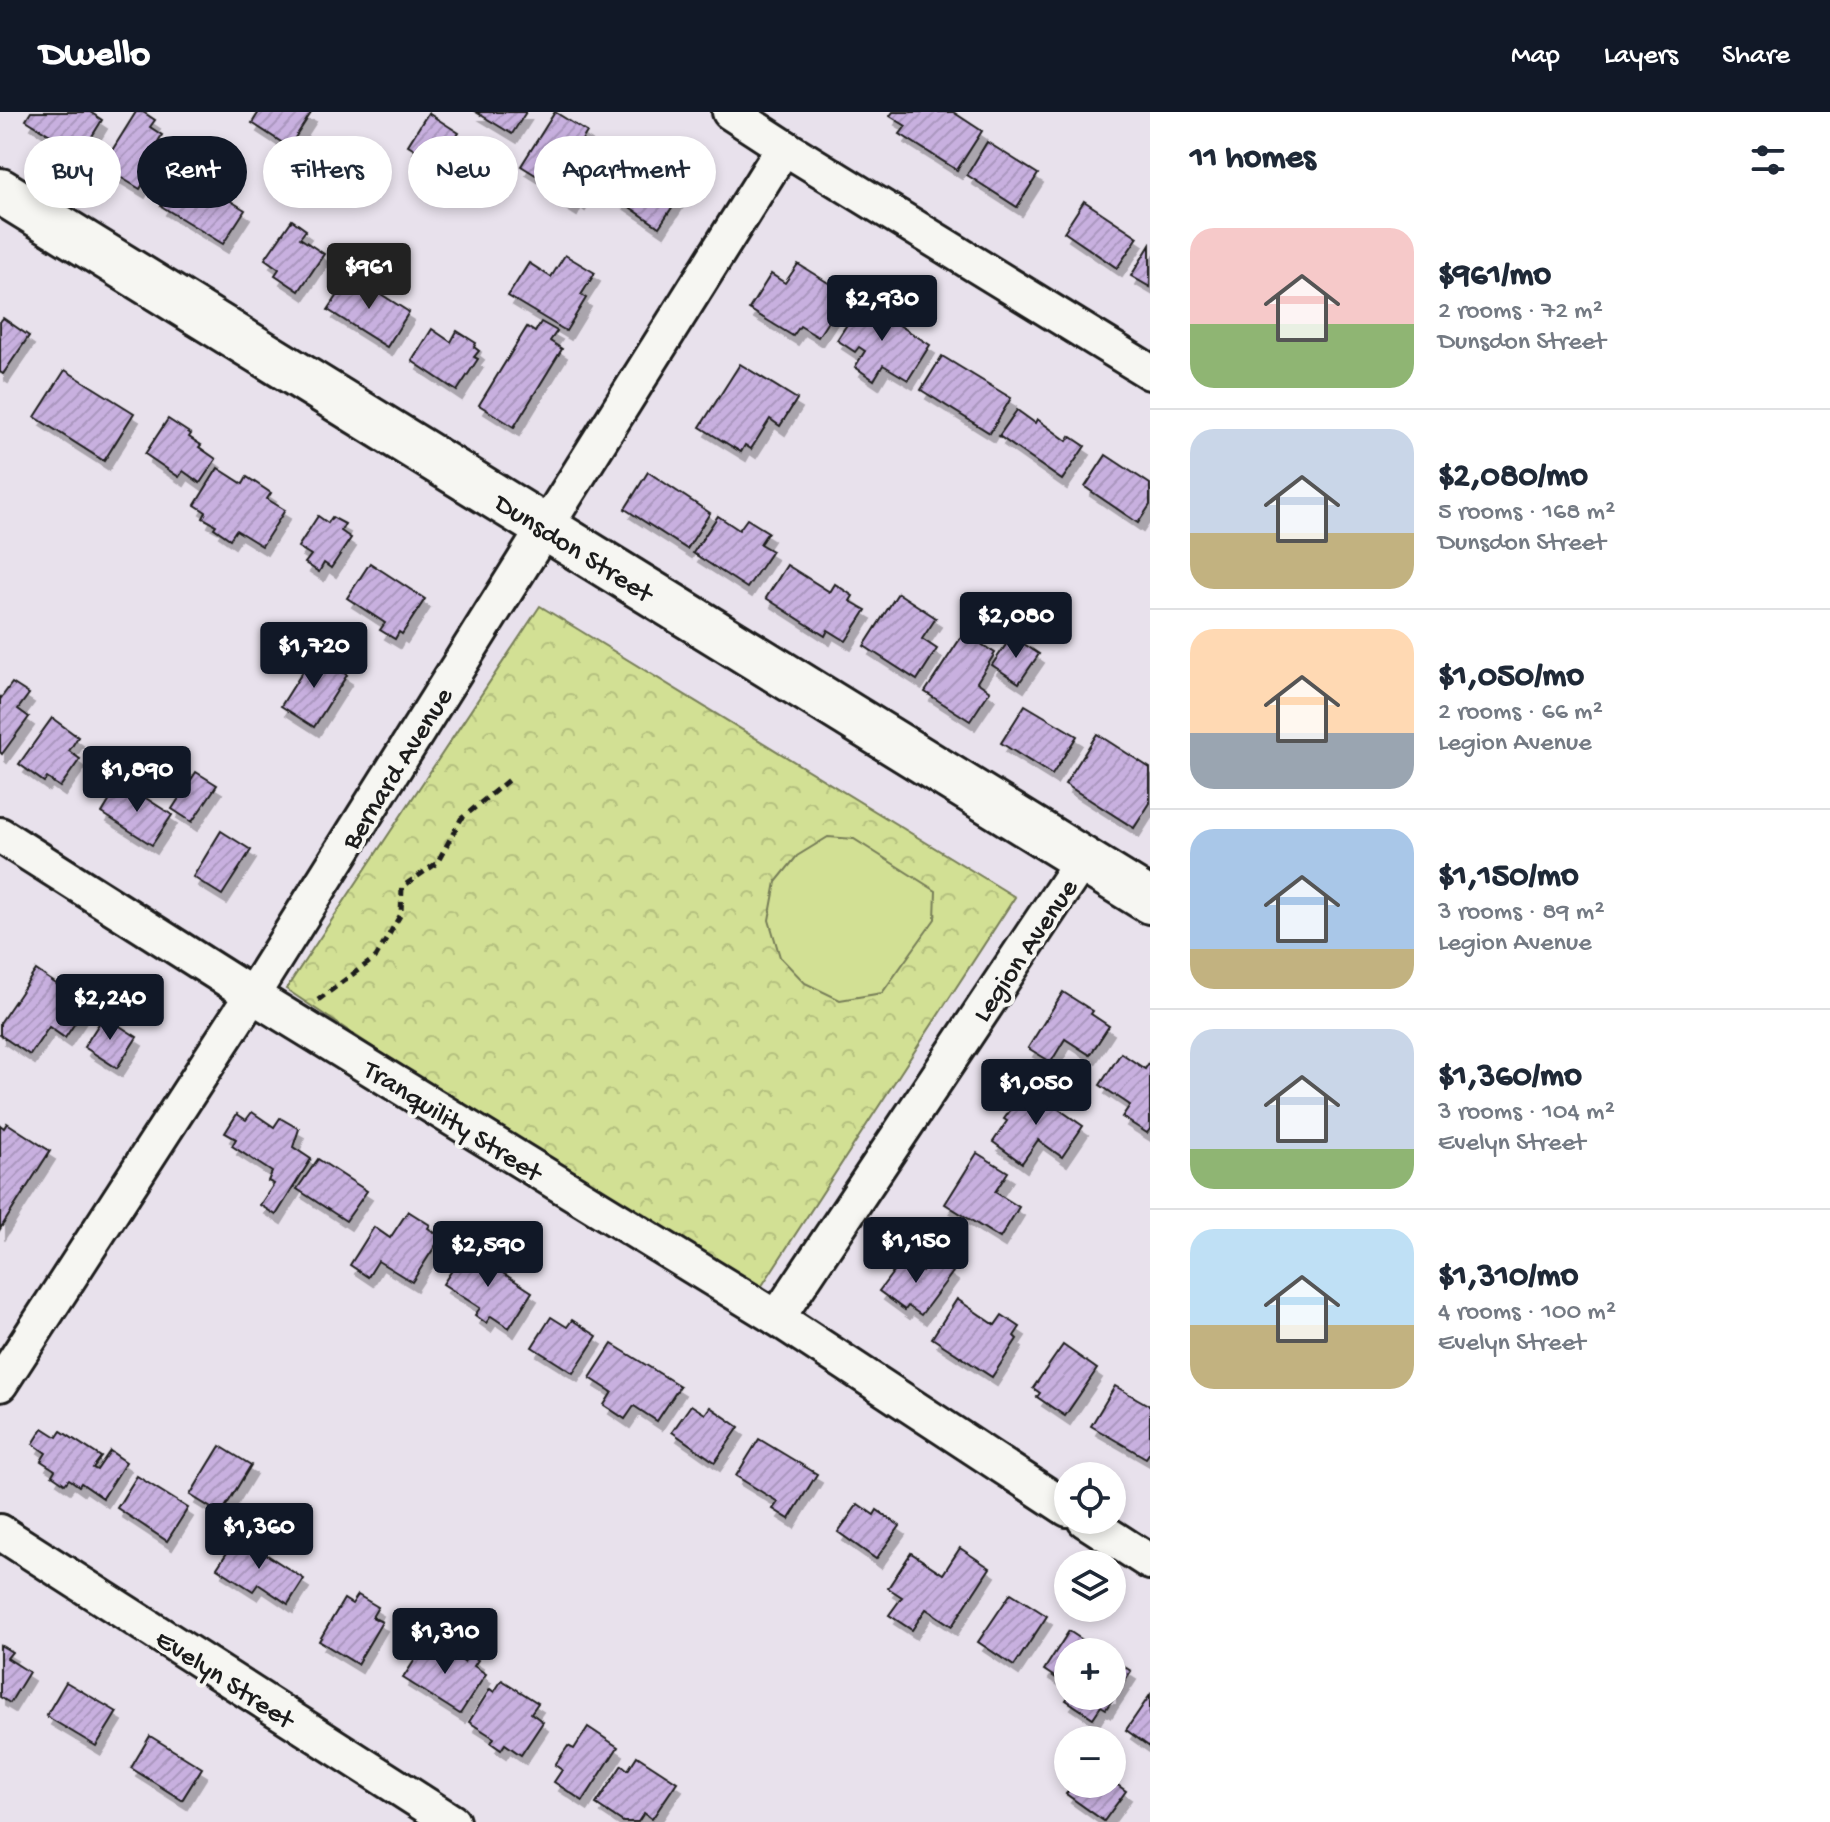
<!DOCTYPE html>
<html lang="en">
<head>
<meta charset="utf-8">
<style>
  body { margin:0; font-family:"Gochi Hand",sans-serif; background:#f2f2f3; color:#1f2937; height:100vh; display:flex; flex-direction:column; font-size:30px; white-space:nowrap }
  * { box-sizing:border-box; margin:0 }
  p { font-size:26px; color:#747a83 }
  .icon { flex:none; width:44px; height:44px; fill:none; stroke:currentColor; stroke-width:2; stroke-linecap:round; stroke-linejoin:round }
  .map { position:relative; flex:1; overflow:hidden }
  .details { display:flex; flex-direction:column; background:#fff; width:680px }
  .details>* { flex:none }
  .guide { position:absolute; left:24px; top:24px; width:760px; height:72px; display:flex; gap:16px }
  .tools { position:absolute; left:1054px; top:1350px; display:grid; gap:16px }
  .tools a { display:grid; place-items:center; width:72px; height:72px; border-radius:50%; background:#fff; box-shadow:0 4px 12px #0003; font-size:40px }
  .price { position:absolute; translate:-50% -68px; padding:0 18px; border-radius:8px; background:#111827; color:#fff; font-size:26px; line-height:52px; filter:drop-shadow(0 2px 4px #0008) }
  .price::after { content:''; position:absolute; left:50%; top:48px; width:24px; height:18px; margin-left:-12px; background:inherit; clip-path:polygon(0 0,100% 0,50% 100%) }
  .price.on { background:#222; color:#fff }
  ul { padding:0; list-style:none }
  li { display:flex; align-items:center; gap:24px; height:200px; padding:0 40px }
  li+li { border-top:2px solid #e0e1e3 }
  li span { display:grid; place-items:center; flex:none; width:224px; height:160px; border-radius:24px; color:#555 }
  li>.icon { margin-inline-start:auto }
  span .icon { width:96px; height:96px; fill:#fffc; stroke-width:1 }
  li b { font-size:34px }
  h2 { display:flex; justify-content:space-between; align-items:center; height:96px; padding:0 40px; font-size:34px }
  .tag { padding:0 28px; border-radius:36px; background:#fff; box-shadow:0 4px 12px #0003; font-size:28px; line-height:72px }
  .tag.on { background:#111827; color:#fff }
  header { display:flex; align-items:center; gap:48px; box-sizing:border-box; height:112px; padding:0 40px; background:#111827; color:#fff }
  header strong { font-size:38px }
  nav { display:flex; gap:44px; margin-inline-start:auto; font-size:28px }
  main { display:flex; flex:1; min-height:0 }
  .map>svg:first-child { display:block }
  .park { fill:url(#park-crowns); stroke:#777e58; stroke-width:2 }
  .pitch { fill:#d2e094; stroke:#777e58; stroke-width:2 }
  .building { fill:url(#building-hatch); stroke:#1c1c1c; stroke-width:2; filter:url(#shadow) }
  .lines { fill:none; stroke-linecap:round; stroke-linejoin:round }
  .street-casing { stroke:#1c1c1c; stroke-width:40 }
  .secondary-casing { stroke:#1c1c1c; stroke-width:50 }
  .path { stroke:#1c1c1c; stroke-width:5; stroke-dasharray:8 6; stroke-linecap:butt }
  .street { stroke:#f6f6f2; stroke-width:34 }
  .secondary { stroke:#f6f6f2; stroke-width:44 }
  .labels { text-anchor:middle; stroke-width:8; stroke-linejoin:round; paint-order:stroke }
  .street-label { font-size:28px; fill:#1c1c1c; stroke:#f6f6f2 }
</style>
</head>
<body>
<header>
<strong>Dwello</strong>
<nav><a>Map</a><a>Layers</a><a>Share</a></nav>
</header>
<main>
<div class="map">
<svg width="1150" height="1710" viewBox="0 0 1150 1710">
  <defs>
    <pattern id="park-crowns" width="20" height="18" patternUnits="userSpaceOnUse" patternTransform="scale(2)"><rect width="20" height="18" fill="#d2e094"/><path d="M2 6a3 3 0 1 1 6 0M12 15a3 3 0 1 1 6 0" fill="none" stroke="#b4c07f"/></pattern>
    <pattern id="building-hatch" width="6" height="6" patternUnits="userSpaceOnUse" patternTransform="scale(2)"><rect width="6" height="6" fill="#c8b0df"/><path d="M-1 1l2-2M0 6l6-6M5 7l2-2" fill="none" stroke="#ab97bf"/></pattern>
    <filter id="shadow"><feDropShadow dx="5" dy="9" stdDeviation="0" flood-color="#0004"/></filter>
  </defs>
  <rect width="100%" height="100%" fill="#e8e1ec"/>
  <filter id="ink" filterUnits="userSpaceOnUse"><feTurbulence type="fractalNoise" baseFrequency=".0125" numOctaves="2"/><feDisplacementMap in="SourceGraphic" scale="16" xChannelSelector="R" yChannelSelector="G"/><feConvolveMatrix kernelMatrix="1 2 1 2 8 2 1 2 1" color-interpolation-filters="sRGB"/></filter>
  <g filter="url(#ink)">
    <path class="park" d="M540 494 1015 785 752 1189 286 877Z"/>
    <path class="pitch" d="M828 725 854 727 936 779 935 807 882 881 840 888 805 871 780 845 769 808 776 770 797 744Z"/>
    <g class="building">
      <path d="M31 0H90L102 8 81 42 26 8Z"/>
      <path d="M136 0H143L155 8 150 15 162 23 154 36 162 41 140 77 115 62 119 56 106 48Z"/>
      <path d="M259 0H309L311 1 289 35 252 11Z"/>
      <path d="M476 0H526L512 22Z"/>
      <path d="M555 0 587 20 574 41 601 57 580 90 576 87 572 95 559 87 563 80 521 54Z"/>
      <path d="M893 0H953L982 19 957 58 900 22 906 14 890 4Z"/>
      <path d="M428 1 459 21 439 52 408 33Z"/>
      <path d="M987 30 1038 62 1017 95 967 63Z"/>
      <path d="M630 43 683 79 659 115 606 79Z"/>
      <path d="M183 59 245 98 223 132 161 94Z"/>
      <path d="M1084 89 1138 125 1117 156 1064 120Z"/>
      <path d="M292 108 306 118 300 126 324 142 299 179 275 163 279 157 265 147Z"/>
      <path d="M1150 133V175L1131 164Z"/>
      <path d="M565 143 595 161 581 183 586 186 566 219 508 184 529 151 551 165Z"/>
      <path d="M798 152 846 182 818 225 800 214 793 224 749 197 771 162 785 171Z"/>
      <path d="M351 163 409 200 387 235 328 198Z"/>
      <path d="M862 189 930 233 908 268 883 253 874 268 855 255 865 239 859 235 855 240 837 228Z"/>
      <path d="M3 206 29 224 3 262 0 260V210Z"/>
      <path d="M541 210 557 219 550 229 562 237 514 315 479 293 527 215 535 220Z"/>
      <path d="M432 217 451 230 457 219 476 231 474 235 479 239 474 245 478 247 457 279 412 249Z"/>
      <path d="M942 244 1011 286 990 321 921 278Z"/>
      <path d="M740 252 797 287 780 314 770 307 751 337 745 333 741 340 700 315Z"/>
      <path d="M65 258 134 301 104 349 35 305Z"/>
      <path d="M1017 298 1035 311 1037 307 1067 329 1070 324 1085 334 1062 368 999 324Z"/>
      <path d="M168 307 191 322 189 325 201 333 199 335 216 347 200 371 183 359 179 365 145 342Z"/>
      <path d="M1106 343 1150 372V393L1138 411 1085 375Z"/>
      <path d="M218 356 243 372 247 365 271 381 267 387 285 398 262 434 236 418 230 427 214 416 216 413 203 406 206 400 195 393Z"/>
      <path d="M648 360 710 401 687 437 625 397Z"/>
      <path d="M318 404 328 411 332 405 345 412 341 419 351 426 331 456 324 451 319 460 305 451 311 443 298 435Z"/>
      <path d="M718 404 739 418 747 407 768 420 760 432 772 439 747 476 693 441Z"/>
      <path d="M370 451 425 487 402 522 399 520 395 527 380 518 385 511 347 486Z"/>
      <path d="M787 453 830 480 835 472 853 484 850 489 866 498 846 529 828 518 825 524 766 486Z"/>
      <path d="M898 481 936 506 922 527 937 537 917 568 864 534Z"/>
      <path d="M964 521 995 541 977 570 990 579 970 609 925 580Z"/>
      <path d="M1012 524 1039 542 1019 571 992 553Z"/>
      <path d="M314 542 347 563 314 615 281 594Z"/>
      <path d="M12 571 29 582 18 597 29 605 2 642 0 640V585L1 586Z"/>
      <path d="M1025 593 1077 624 1052 663 1001 631Z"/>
      <path d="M52 606 78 625 69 639 80 647 60 675 47 666 44 670 19 652Z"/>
      <path d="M1097 622 1150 656V691L1134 716 1065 672Z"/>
      <path d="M196 660 217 673 192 710 172 697Z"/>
      <path d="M121 670 172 703 152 733 102 701Z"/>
      <path d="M221 719 251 738 222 783 193 765Z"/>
      <path d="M36 858 87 893 65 926 49 915 30 943 0 923V911Z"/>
      <path d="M1063 880 1093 899 1091 902 1109 914 1090 943 1065 927 1051 950 1028 936Z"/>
      <path d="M104 904 137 925 117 956 84 935Z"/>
      <path d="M1121 941 1145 957 1150 949V1017L1147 1021 1122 1005 1130 993 1100 973Z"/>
      <path d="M1027 975 1083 1014 1062 1045 1038 1028 1022 1051 993 1030 1007 1009 1004 1007Z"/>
      <path d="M252 1000 274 1015 280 1006 299 1017 293 1035 311 1047 276 1103 260 1093 274 1072 268 1069 272 1060 232 1034 236 1027 225 1021 237 1002 246 1008Z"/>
      <path d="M7 1011 50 1039 0 1117V1013L4 1016Z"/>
      <path d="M977 1041 1008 1060 995 1080 1019 1095 1000 1126 945 1092Z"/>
      <path d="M318 1047 367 1079 346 1109 297 1077Z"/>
      <path d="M408 1099 430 1113 428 1116 441 1125 412 1170 378 1149 368 1165 350 1153 374 1115 390 1126Z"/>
      <path d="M466 1137 532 1180 509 1216 491 1204 486 1211 475 1203 480 1196 443 1172Z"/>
      <path d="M933 1146 953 1160 921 1203 908 1194 905 1198 879 1179 903 1147 922 1160Z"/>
      <path d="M957 1187 995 1213 1002 1203 1020 1215 1014 1224 1017 1227 992 1265 932 1226Z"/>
      <path d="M551 1205 567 1215 572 1208 597 1224 573 1261 532 1235Z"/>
      <path d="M612 1232 680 1274 657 1309 634 1294 625 1307 604 1293 612 1280 590 1266Z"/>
      <path d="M1063 1233 1097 1257 1065 1304 1037 1285 1040 1281 1033 1276Z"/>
      <path d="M1115 1274 1150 1294V1340L1146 1346 1091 1314Z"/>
      <path d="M691 1293 705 1302 710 1295 739 1315 715 1350 672 1320Z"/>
      <path d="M43 1316 57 1325 61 1319 101 1345 93 1356 97 1358 110 1339 126 1350 103 1386 81 1371 79 1374 69 1367 65 1372 52 1363 55 1358 41 1349 46 1341 33 1332Z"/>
      <path d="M759 1327 817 1362 789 1407 773 1397 778 1390 736 1364Z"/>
      <path d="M220 1334 251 1353 221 1402 190 1383Z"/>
      <path d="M137 1364 188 1396 167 1429 117 1396Z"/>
      <path d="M858 1392 874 1403 877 1398 900 1414 876 1447 838 1420Z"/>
      <path d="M238 1424 304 1467 288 1492 258 1472 253 1479 217 1456Z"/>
      <path d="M960 1436 990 1456 952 1514 926 1497 912 1518 889 1503 902 1485 888 1476 911 1441 943 1462Z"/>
      <path d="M1011 1481 1047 1504 1014 1554 978 1530Z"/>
      <path d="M358 1483 378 1495 372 1505 382 1510 357 1552 319 1529 344 1487 352 1492Z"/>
      <path d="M1069 1519 1101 1540H1068V1574L1044 1558Z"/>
      <path d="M432 1529 464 1550 469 1542 478 1548 474 1554 486 1562 460 1602 403 1566 422 1537 425 1539Z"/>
      <path d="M0 1533 12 1540 7 1546 29 1560 10 1591 0 1585Z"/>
      <path d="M1112 1547 1131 1559 1106 1597 1101 1594 1093 1606 1066 1588 1069 1584H1112Z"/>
      <path d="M502 1568 538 1591 531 1601 543 1610 521 1643 505 1632 501 1638 491 1631 494 1626 469 1610 490 1577 494 1580Z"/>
      <path d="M66 1570 117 1600 96 1634 46 1604Z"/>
      <path d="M1150 1583V1635L1126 1618Z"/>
      <path d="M588 1615 618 1635 583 1689 554 1670 562 1658 555 1653 568 1634 574 1637Z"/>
      <path d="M150 1624 202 1656 182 1688 131 1656Z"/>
      <path d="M637 1644 677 1670 652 1707 644 1701 638 1710H623L596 1692 622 1653 628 1658Z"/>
      <path d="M1112 1669 1126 1679 1104 1709 1066 1682 1073 1672H1112Z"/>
    </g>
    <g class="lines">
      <defs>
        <g id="street">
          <path d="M730 0 784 35 1150 260"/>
          <path d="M0 723 252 883 777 1206 1068 1397"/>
          <path d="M777 1206 1083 747"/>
          <path d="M0 1272 252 883 784 35"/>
          <path d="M1085 1408 1150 1450"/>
          <path d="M0 1420 452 1710"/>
        </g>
        <path id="secondary" d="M0 79 1150 789"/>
      </defs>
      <use href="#street" class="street-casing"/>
      <use href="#secondary" class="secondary-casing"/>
      <path class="path" d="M318 888 376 845 401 802 402 775 437 751 461 707 512 665"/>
      <use href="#street" class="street"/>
      <use href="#secondary" class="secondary"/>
    </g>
  </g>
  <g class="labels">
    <g class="street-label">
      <text transform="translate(575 434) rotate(32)" y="10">Dunsdon Street</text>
      <text transform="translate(395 655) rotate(-58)" y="10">Bernard Avenue</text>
      <text transform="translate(1023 837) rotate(-56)" y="10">Legion Avenue</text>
      <text transform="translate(454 1007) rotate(32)" y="10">Tranquility Street</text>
      <text transform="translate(226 1565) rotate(33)" y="10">Evelyn Street</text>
    </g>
  </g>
</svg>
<div class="tools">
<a><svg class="icon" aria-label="locate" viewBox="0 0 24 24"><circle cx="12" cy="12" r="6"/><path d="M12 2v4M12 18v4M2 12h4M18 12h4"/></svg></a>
<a><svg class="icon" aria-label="layers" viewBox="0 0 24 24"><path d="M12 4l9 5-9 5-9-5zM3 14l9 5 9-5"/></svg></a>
<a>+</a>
<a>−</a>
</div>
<b class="price on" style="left:369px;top:199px">$961</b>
<b class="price" style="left:882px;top:231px">$2,930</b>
<b class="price" style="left:1016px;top:548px">$2,080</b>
<b class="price" style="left:314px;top:578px">$1,720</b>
<b class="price" style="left:137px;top:702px">$1,890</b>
<b class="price" style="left:110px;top:930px">$2,240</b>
<b class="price" style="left:1036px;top:1015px">$1,050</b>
<b class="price" style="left:916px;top:1173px">$1,150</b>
<b class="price" style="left:488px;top:1177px">$2,590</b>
<b class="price" style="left:259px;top:1459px">$1,360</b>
<b class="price" style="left:445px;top:1564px">$1,310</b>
<div class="guide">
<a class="tag">Buy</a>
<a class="tag on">Rent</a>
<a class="tag">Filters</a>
<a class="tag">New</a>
<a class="tag">Apartment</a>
</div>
</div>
<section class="details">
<h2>11 homes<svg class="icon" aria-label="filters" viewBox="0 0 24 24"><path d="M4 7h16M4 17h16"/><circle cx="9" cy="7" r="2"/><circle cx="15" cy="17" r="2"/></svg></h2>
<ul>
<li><span style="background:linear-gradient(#f6c9c9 60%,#8fb573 0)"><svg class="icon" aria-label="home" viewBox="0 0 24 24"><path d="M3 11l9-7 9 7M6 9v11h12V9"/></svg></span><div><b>$961/mo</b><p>2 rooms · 72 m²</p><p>Dunsdon Street</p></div></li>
<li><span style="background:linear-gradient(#c9d6e8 65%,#c2b280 0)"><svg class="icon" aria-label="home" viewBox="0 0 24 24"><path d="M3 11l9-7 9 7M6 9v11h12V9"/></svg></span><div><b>$2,080/mo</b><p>5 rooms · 168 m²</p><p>Dunsdon Street</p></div></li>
<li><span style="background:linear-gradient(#ffd9b3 65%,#9aa5b1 0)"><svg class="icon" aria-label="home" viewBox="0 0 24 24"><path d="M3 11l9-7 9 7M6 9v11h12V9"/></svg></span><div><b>$1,050/mo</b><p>2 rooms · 66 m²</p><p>Legion Avenue</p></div></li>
<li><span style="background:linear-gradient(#a9c7e8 75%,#c2b280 0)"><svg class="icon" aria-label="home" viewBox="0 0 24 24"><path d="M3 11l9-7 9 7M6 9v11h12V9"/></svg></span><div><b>$1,150/mo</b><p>3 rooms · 89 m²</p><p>Legion Avenue</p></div></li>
<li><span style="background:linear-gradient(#c9d6e8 75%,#8fb573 0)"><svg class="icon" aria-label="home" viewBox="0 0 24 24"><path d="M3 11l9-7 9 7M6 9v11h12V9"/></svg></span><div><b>$1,360/mo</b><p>3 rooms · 104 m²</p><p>Evelyn Street</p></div></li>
<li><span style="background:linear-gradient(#bfe0f5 60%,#c2b280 0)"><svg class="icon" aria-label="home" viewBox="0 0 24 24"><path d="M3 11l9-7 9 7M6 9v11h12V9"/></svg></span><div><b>$1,310/mo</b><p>4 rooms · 100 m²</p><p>Evelyn Street</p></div></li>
</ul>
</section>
</main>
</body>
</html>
